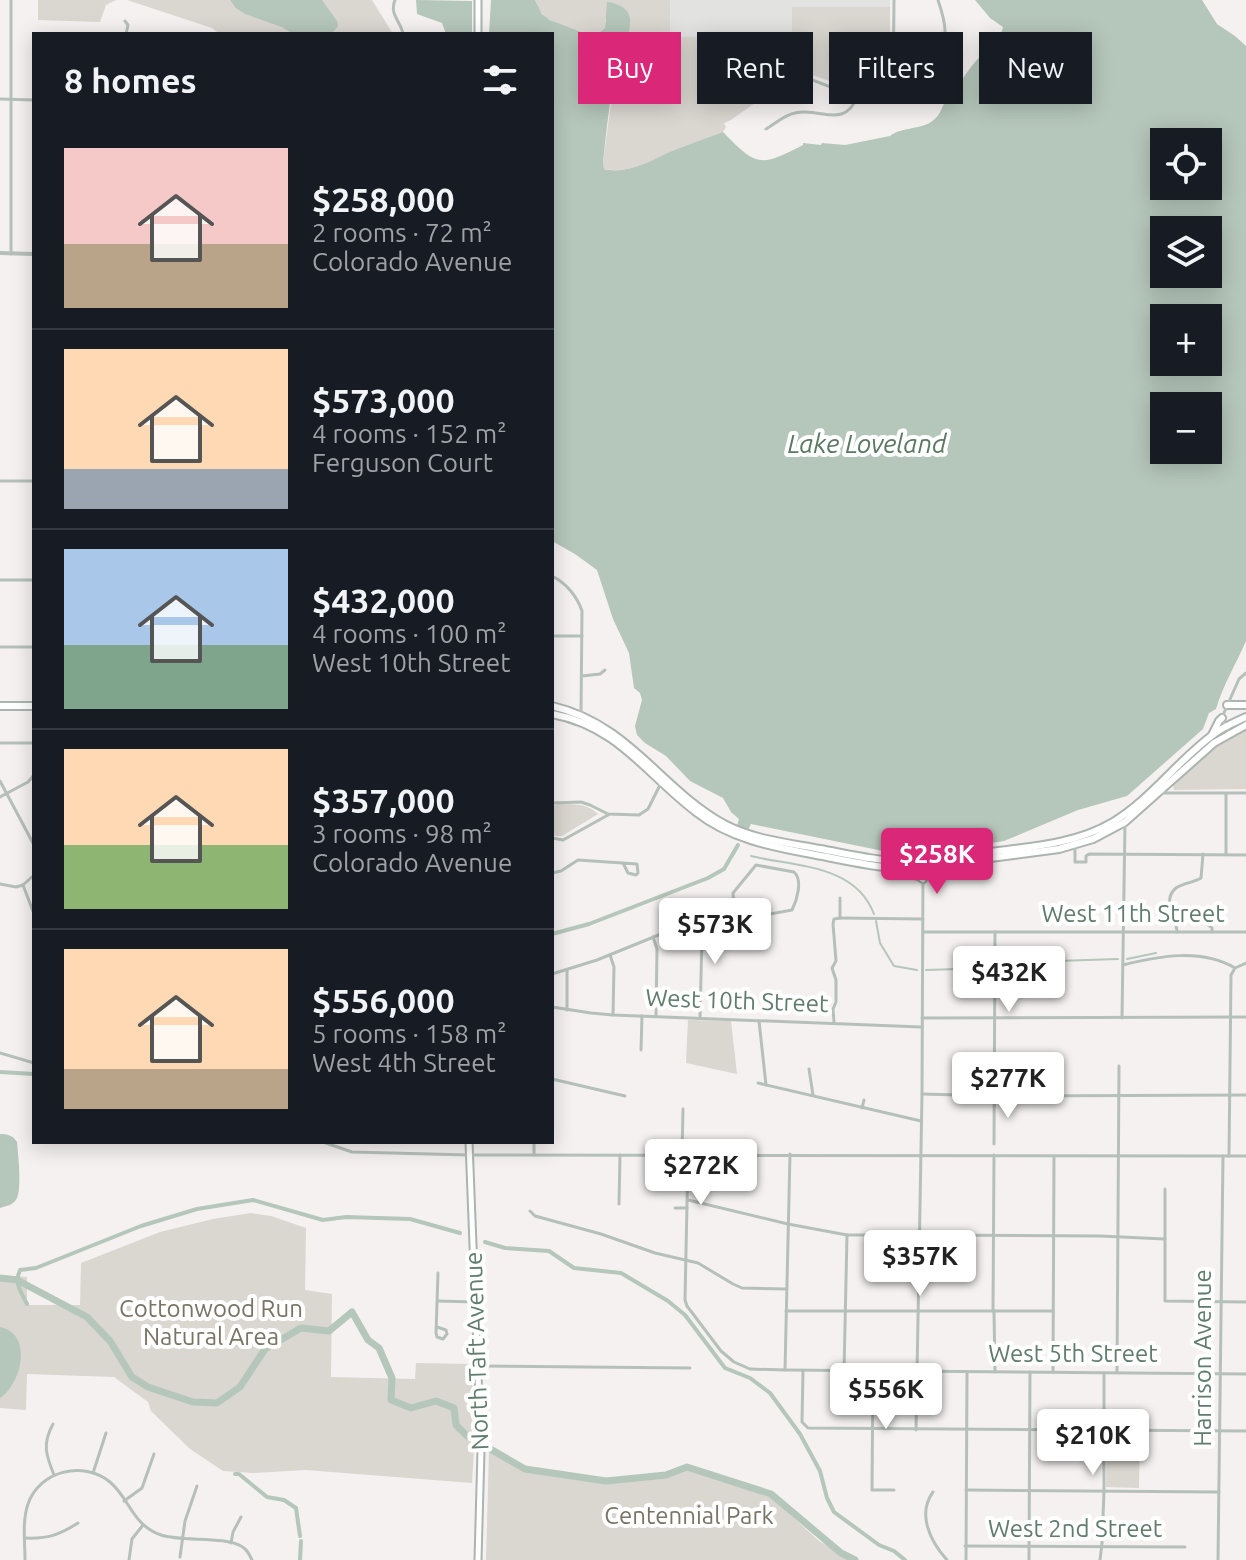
<!DOCTYPE html>
<html lang="en">
<head>
<meta charset="utf-8">
<style>
  body { margin:0; font-family:Ubuntu,sans-serif; background:#242831; color:#f1f3f6; height:100vh; display:flex; flex-direction:column; font-size:30px; white-space:nowrap }
  * { box-sizing:border-box; margin:0 }
  p { font-size:26px; color:#9ea1a6 }
  .icon { flex:none; width:44px; height:44px; fill:none; stroke:currentColor; stroke-width:2; stroke-linecap:round; stroke-linejoin:round }
  .map { position:relative; flex:1; overflow:hidden }
  .sheet { position:absolute; left:32px; top:32px; width:522px; height:1112px; display:flex; flex-direction:column; background:#171b24; border-radius:0px; box-shadow:0 4px 20px #0003 }
  .sheet>* { flex:none }
  .hud { position:absolute; left:578px; top:32px; width:548px; height:72px; display:flex; gap:16px }
  .controls { position:absolute; left:1150px; top:128px; display:grid; gap:16px }
  .controls a { display:grid; place-items:center; width:72px; height:72px; border-radius:0px; background:#171b24; box-shadow:0 4px 20px #0003; font-size:40px }
  .price { position:absolute; translate:-50% -68px; padding:0 18px; border-radius:8px; background:#fff; color:#222; font-size:26px; line-height:52px; filter:drop-shadow(0 2px 4px #0008) }
  .price::after { content:''; position:absolute; left:50%; top:48px; width:24px; height:18px; margin-left:-12px; background:inherit; clip-path:polygon(0 0,100% 0,50% 100%) }
  .price.current { background:#db2777; color:#fff }
  ul { padding:0; list-style:none }
  li { display:flex; align-items:center; gap:24px; height:200px; padding:0 32px }
  li+li { border-top:2px solid #363941 }
  li span { display:grid; place-items:center; flex:none; width:224px; height:160px; border-radius:0px; color:#555 }
  li>.icon { margin-inline-start:auto }
  span .icon { width:96px; height:96px; fill:#fffc; stroke-width:1 }
  li b { font-size:34px }
  h2 { display:flex; justify-content:space-between; align-items:center; height:96px; padding:0 32px; font-size:34px }
  .tag { padding:0 28px; border-radius:0px; background:#171b24; box-shadow:0 4px 20px #0003; font-size:28px; line-height:72px }
  .tag.current { background:#db2777; color:#fff }
  .map>svg:first-child { display:block }
  .built { fill:#e2e2e0 }
  .green { fill:#dad6d0 }
  .water { fill:#b5c6ba; fill-rule:evenodd }
  .lines { fill:none; stroke-linecap:round; stroke-linejoin:round }
  .stream { stroke:#b5c6ba; stroke-width:2 }
  .canal { stroke:#b5c6ba; stroke-width:4 }
  .river { stroke:#b5c6ba; stroke-width:7 }
  .secondary-casing { stroke:#a9b5ae; stroke-width:9 }
  .trunk-casing { stroke:#abb4af; stroke-width:10 }
  .minor { stroke:#b6c0ba; stroke-width:3 }
  .tertiary { stroke:#b6c0ba; stroke-width:4 }
  .secondary { stroke:#fff; stroke-width:5 }
  .trunk { stroke:#fff; stroke-width:6 }
  .labels { text-anchor:middle; stroke-width:8; stroke-linejoin:round; paint-order:stroke }
  .street-label { font-size:24px; fill:#607c6c; stroke:#fff }
  .park-label { font-size:24px; fill:#797463; stroke:#fff }
  .water-label { font-size:26px; font-style:italic; fill:#5a7862; stroke:#fff }
</style>
</head>
<body>
<div class="map">
<svg width="1246" height="1560" viewBox="0 0 1246 1560">
  <rect width="100%" height="100%" fill="#f5f1f1"/>
  <path class="built" d="M670 0H890V94L888 96H871L781 64 780 37H670Z"/>
  <g class="green">
    <path d="M38 0H116L106 5 100 22 38 20Z"/>
    <path d="M127 0H372L393 34H220L212 28Z"/>
    <path d="M535 0H670V37L761 36V82L783 83 731 120 724 123 726 127 723 132 639 166 620 171 604 169 603 162 613 89 629 29 605 19V28L594 37C584 34 553 23 546 17 540 12 538 6 535 0Z"/>
    <path d="M792 7H890V94L888 96H871L780 63 781 36 792 35Z"/>
    <path d="M1246 729V789L1174 790 1173 785 1212 749Z"/>
    <path d="M557 804C573 804 587 803 598 814L562 836H556L552 834V807Z"/>
    <path d="M688 1020 731 1021 737 1074 686 1063Z"/>
    <path d="M251 1213 271 1216 306 1228 305 1290 332 1294 331 1377 415 1379 416 1363 471 1364 475 1431 472 1483 306 1470 253 1473 223 1471 190 1449 151 1411 148 1402 114 1377 27 1374 26 1410 0 1408V1275L27 1277V1305H80L81 1263 160 1232 213 1219Z"/>
    <path d="M1107 1434H1140L1139 1488 1106 1487Z"/>
    <path d="M489 1450 521 1469 543 1475H554L583 1481H633L669 1476 680 1470H688L700 1473 772 1498 819 1541 853 1560H486Z"/>
  </g>
  <g class="water">
    <path d="M230 0H322L337 21 338 26 334 31 329 34H293L282 27 245 14 236 8Z"/>
    <path d="M416 0 472 1V34H446L442 23 417 14Z"/>
    <path d="M491 0H535L542 14 550 20 594 37 605 28 607 2C617 3 629 8 630 19 631 37 618 69 613 87 608 111 606 137 603 162L604 169C627 175 650 161 670 152 687 145 705 139 723 132 757 167 760 167 803 145V143L821 145 822 143 845 145 890 136C901 127 918 130 931 122 940 116 941 109 945 102 947 100 949 99 950 97 959 86 965 73 976 61 987 48 999 44 1003 27L990 18 975 0H1202L1217 24 1235 36 1246 46V641C1236 664 1223 685 1216 709L1209 713 1203 729 1127 796 1078 810 1004 841 958 848 903 853 888 852 751 824 748 830 737 826 739 819 731 812 723 798 690 781 666 756 645 743 637 735 635 726 642 700 640 693 634 688 629 653 613 619 597 570 575 554 552 541V34H489ZM1164 142H1208V186H1164ZM1164 230H1208V274H1164ZM1208 318V362H1164V318ZM1164 406H1208V450H1164Z"/>
    <path d="M0 1134C7 1134 13 1135 17 1142 18 1154 22 1187 17 1198 14 1205 6 1206 0 1208Z"/>
    <path d="M0 1327C33 1334 22 1383 0 1398Z"/>
  </g>
  <g class="lines">
    <g class="stream">
      <path d="M751 856C796 867 855 864 874 914"/>
      <path d="M876 921 880 943 894 966 917 970"/>
      <path d="M1127 959 1156 953"/>
      <path d="M998 969 1024 967 1057 961 1118 959"/>
      <path d="M926 970 990 968"/>
    </g>
    <g class="canal">
      <path d="M552 934 589 924 708 878 724 869 738 845"/>
      <path d="M0 1072 34 1074"/>
      <path d="M485 1242 505 1248 549 1251 574 1268 621 1273 668 1301 685 1315 725 1368 750 1378 770 1393 800 1434 820 1471 827 1498 834 1512 879 1545 894 1551 905 1560"/>
      <path d="M27 1304C21 1292 14 1283 20 1270L36 1268 141 1226 197 1209 253 1200 323 1220 346 1217 410 1219 460 1233"/>
      <path d="M235 1474H239L267 1497 284 1500 296 1508 300 1536"/>
      <path d="M300 1560 301 1541"/>
    </g>
    <path class="river" d="M0 1278 17 1280 87 1317 110 1341 132 1377 148 1387 193 1402 217 1403 240 1387 265 1349 301 1328 329 1331 352 1312 368 1340 379 1348 392 1378 391 1400 411 1408 436 1401 454 1408 456 1425 466 1435 525 1469 606 1481 666 1475 687 1467 771 1494 841 1553 855 1560"/>
    <defs>
      <g id="secondary">
        <path d="M478 0V34"/>
        <path d="M469 1142 481 1451 478 1560"/>
      </g>
      <g id="trunk">
        <path d="M1227 705H1246"/>
        <path d="M0 706H34"/>
        <path d="M552 706C630 724 661 790 726 825 755 840 789 843 820 849 848 854 876 861 905 861 931 862 957 857 983 853 1027 847 1074 845 1113 822 1151 799 1178 760 1214 734 1223 727 1235 722 1246 717"/>
        <path d="M552 714C618 726 647 775 696 812 734 842 781 848 827 857 853 862 879 868 906 869L1059 849 1093 839 1125 822 1214 743 1246 725"/>
        <path d="M1212 735 1219 721 1222 718"/>
        <path d="M899 872 919 876 923 879"/>
      </g>
    </defs>
    <use href="#secondary" class="secondary-casing"/>
    <use href="#trunk" class="trunk-casing"/>
    <g class="minor">
      <path d="M395 0C389 15 401 21 403 34"/>
      <path d="M125 21 128 25 126 34"/>
      <path d="M780 67C810 78 876 111 905 97 919 91 925 77 932 64 947 34 949 33 938 0"/>
      <path d="M0 99 34 100"/>
      <path d="M893 100 894 0"/>
      <path d="M766 129C775 124 784 115 795 113 822 107 843 130 858 96"/>
      <path d="M11 254V0"/>
      <path d="M0 481H34"/>
      <path d="M552 576C566 583 577 596 582 611L581 713"/>
      <path d="M0 580H34"/>
      <path d="M552 636H582"/>
      <path d="M0 647H34"/>
      <path d="M582 676 600 674 605 670"/>
      <path d="M1230 733 1223 721V715L1239 679 1246 673"/>
      <path d="M0 743H34"/>
      <path d="M0 781 34 845"/>
      <path d="M1162 793H1246"/>
      <path d="M1226 794V854"/>
      <path d="M0 797 28 782 34 775"/>
      <path d="M552 803 581 802 590 805 608 814 639 815 648 809 660 785"/>
      <path d="M552 838 563 840 608 815"/>
      <path d="M1075 847V862H1086V856L1089 854 1246 855"/>
      <path d="M756 865 794 872C803 880 797 900 792 910L748 918C738 917 733 903 733 893Z"/>
      <path d="M552 873 561 871 578 860 637 864 638 873 636 875 628 873 623 863"/>
      <path d="M0 884 16 887 23 885"/>
      <path d="M23 885 34 914"/>
      <path d="M23 885 34 875"/>
      <path d="M840 898V918"/>
      <path d="M840 918 923 919"/>
      <path d="M698 919 702 936 700 1018"/>
      <path d="M1176 922C1191 914 1200 917 1212 928V932"/>
      <path d="M923 932H1246"/>
      <path d="M1177 932C1177 920 1161 900 1176 888 1183 883 1193 883 1201 878L1203 854"/>
      <path d="M653 937 657 949 656 1016"/>
      <path d="M610 955 614 967 613 1015"/>
      <path d="M1123 965C1159 956 1201 948 1235 968"/>
      <path d="M552 974 597 960 735 904"/>
      <path d="M552 1007 591 1013 613 1015 921 1027"/>
      <path d="M567 1010V970"/>
      <path d="M922 1018 1246 1017"/>
      <path d="M1122 1018 1125 822"/>
      <path d="M759 1021 766 1085"/>
      <path d="M834 1022 833 1009 836 1002V980L832 968 836 961 833 924 834 919 840 918"/>
      <path d="M641 1050 642 1016"/>
      <path d="M0 1053 34 1063"/>
      <path d="M809 1069 813 1095"/>
      <path d="M552 1079 625 1096"/>
      <path d="M758 1083 921 1121"/>
      <path d="M922 1094 994 1096 1246 1095"/>
      <path d="M862 1108 864 1100"/>
      <path d="M323 1142 352 1152 469 1155 1246 1156"/>
      <path d="M994 1144 995 932"/>
      <path d="M534 1155V1142"/>
      <path d="M682 1155 683 1109"/>
      <path d="M688 1155 685 1300 687 1306 721 1351 734 1362 750 1369 785 1370 1246 1374"/>
      <path d="M1229 1156 1231 975 1235 968 1246 963"/>
      <path d="M1165 1189V1301L1246 1302"/>
      <path d="M688 1200 788 1224 847 1235H888"/>
      <path d="M619 1204 620 1155"/>
      <path d="M675 1208H687"/>
      <path d="M530 1211 535 1216 601 1234 655 1253 698 1263 733 1284 742 1288 786 1289"/>
      <path d="M919 1235 1100 1236 1165 1239"/>
      <path d="M438 1301 475 1302"/>
      <path d="M786 1311H1053"/>
      <path d="M993 1311 994 1155"/>
      <path d="M994 1311 995 1372"/>
      <path d="M437 1327 446 1330 447 1334 443 1339 437 1337 436 1333 438 1273"/>
      <path d="M478 1366 690 1368"/>
      <path d="M785 1370 790 1154"/>
      <path d="M803 1371 802 1422 808 1428 1246 1431"/>
      <path d="M844 1371 847 1235"/>
      <path d="M873 1372 872 1490H894"/>
      <path d="M1053 1372 1054 1156"/>
      <path d="M1117 1372 1119 1066"/>
      <path d="M53 1424C42 1444 46 1455 54 1475"/>
      <path d="M916 1430 922 1094 923 870"/>
      <path d="M93 1473 106 1433"/>
      <path d="M966 1490 1219 1492"/>
      <path d="M933 1492C917 1514 930 1541 947 1560"/>
      <path d="M124 1501 142 1488 154 1454"/>
      <path d="M25 1538C48 1539 59 1535 78 1523"/>
      <path d="M231 1543 233 1532 241 1517"/>
      <path d="M965 1546 1185 1547"/>
      <path d="M180 1557 185 1521 197 1486"/>
      <path d="M25 1560C25 1542 22 1521 28 1504 39 1471 83 1460 110 1482 130 1499 132 1525 161 1535 182 1542 224 1536 241 1546 247 1549 249 1554 252 1560"/>
      <path d="M129 1560 132 1539 143 1525"/>
      <path d="M966 1560 967 1372"/>
      <path d="M1029 1560 1030 1372"/>
      <path d="M1100 1560 1102 1543 1104 1491V1373"/>
      <path d="M1218 1560 1223 1156"/>
    </g>
    <path class="tertiary" d="M0 253 34 254"/>
    <use href="#secondary" class="secondary"/>
    <use href="#trunk" class="trunk"/>
  </g>
  <g class="labels">
    <g class="street-label">
      <text x="1133" y="922">West 11th Street</text>
      <text transform="translate(737 1001) rotate(2)" y="8">West 10th Street</text>
      <text transform="translate(477 1351) rotate(-92)" y="8">North Taft Avenue</text>
      <text x="1073" y="1362">West 5th Street</text>
      <text transform="translate(1203 1358) rotate(-90)" y="8">Harrison Avenue</text>
      <text x="1075" y="1537">West 2nd Street</text>
    </g>
    <g class="park-label">
      <text x="211" y="1317">Cottonwood Run<tspan x="211" dy="28">Natural Area</tspan></text>
      <text x="689" y="1524">Centennial Park</text>
    </g>
    <g class="water-label">
      <text x="867" y="453">Lake Loveland</text>
    </g>
  </g>
</svg>
<div class="controls">
<a><svg class="icon" aria-label="locate" viewBox="0 0 24 24"><circle cx="12" cy="12" r="6"/><path d="M12 2v4M12 18v4M2 12h4M18 12h4"/></svg></a>
<a><svg class="icon" aria-label="layers" viewBox="0 0 24 24"><path d="M12 4l9 5-9 5-9-5zM3 14l9 5 9-5"/></svg></a>
<a>+</a>
<a>−</a>
</div>
<b class="price current" style="left:937px;top:896px">$258K</b>
<b class="price" style="left:715px;top:966px">$573K</b>
<b class="price" style="left:1009px;top:1014px">$432K</b>
<b class="price" style="left:1008px;top:1120px">$277K</b>
<b class="price" style="left:701px;top:1207px">$272K</b>
<b class="price" style="left:920px;top:1298px">$357K</b>
<b class="price" style="left:886px;top:1431px">$556K</b>
<b class="price" style="left:1093px;top:1477px">$210K</b>
<div class="hud">
<a class="tag current">Buy</a>
<a class="tag">Rent</a>
<a class="tag">Filters</a>
<a class="tag">New</a>
</div>
<section class="sheet">
<h2>8 homes<svg class="icon" aria-label="filters" viewBox="0 0 24 24"><path d="M4 7h16M4 17h16"/><circle cx="9" cy="7" r="2"/><circle cx="15" cy="17" r="2"/></svg></h2>
<ul>
<li><span style="background:linear-gradient(#f6c9c9 60%,#b9a48a 0)"><svg class="icon" aria-label="home" viewBox="0 0 24 24"><path d="M3 11l9-7 9 7M6 9v11h12V9"/></svg></span><div><b>$258,000</b><p>2 rooms · 72 m²</p><p>Colorado Avenue</p></div></li>
<li><span style="background:linear-gradient(#ffd9b3 75%,#9aa5b1 0)"><svg class="icon" aria-label="home" viewBox="0 0 24 24"><path d="M3 11l9-7 9 7M6 9v11h12V9"/></svg></span><div><b>$573,000</b><p>4 rooms · 152 m²</p><p>Ferguson Court</p></div></li>
<li><span style="background:linear-gradient(#a9c7e8 60%,#7fa58c 0)"><svg class="icon" aria-label="home" viewBox="0 0 24 24"><path d="M3 11l9-7 9 7M6 9v11h12V9"/></svg></span><div><b>$432,000</b><p>4 rooms · 100 m²</p><p>West 10th Street</p></div></li>
<li><span style="background:linear-gradient(#ffd9b3 60%,#8fb573 0)"><svg class="icon" aria-label="home" viewBox="0 0 24 24"><path d="M3 11l9-7 9 7M6 9v11h12V9"/></svg></span><div><b>$357,000</b><p>3 rooms · 98 m²</p><p>Colorado Avenue</p></div></li>
<li><span style="background:linear-gradient(#ffd9b3 75%,#b9a48a 0)"><svg class="icon" aria-label="home" viewBox="0 0 24 24"><path d="M3 11l9-7 9 7M6 9v11h12V9"/></svg></span><div><b>$556,000</b><p>5 rooms · 158 m²</p><p>West 4th Street</p></div></li>
</ul>
</section>
</div>
</body>
</html>
